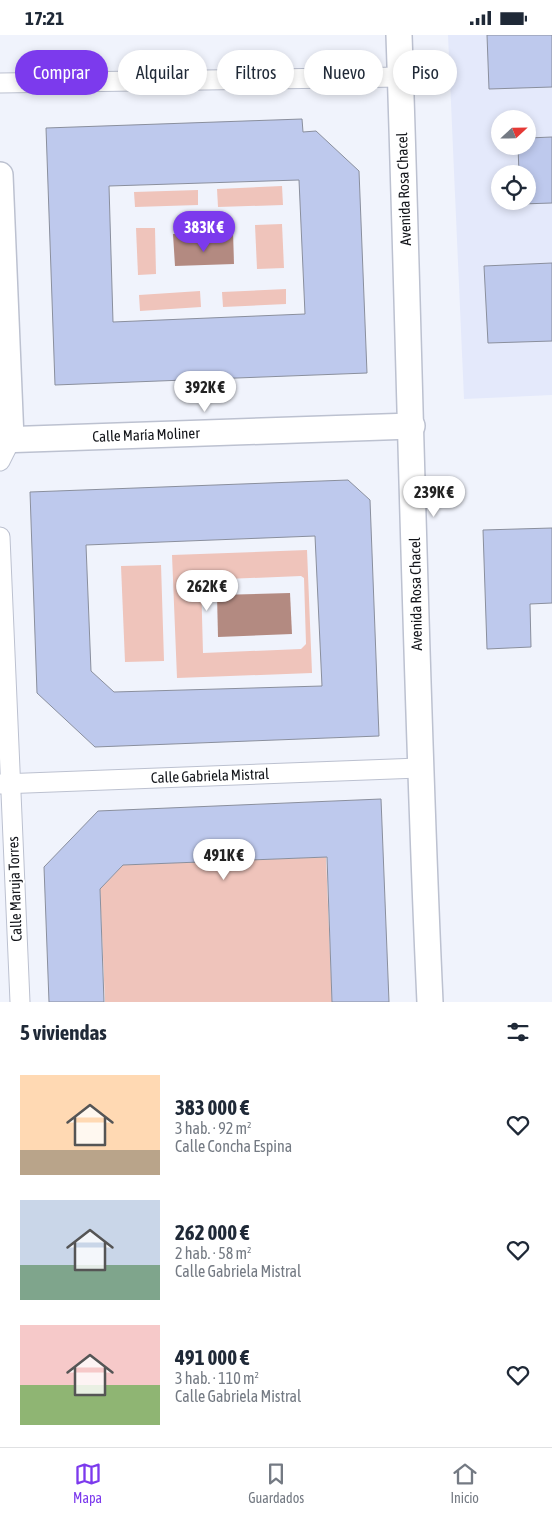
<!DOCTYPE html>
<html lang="es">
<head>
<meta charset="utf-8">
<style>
  body { margin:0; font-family:"Asap Condensed",sans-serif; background:#f2f2f3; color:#1f2937; height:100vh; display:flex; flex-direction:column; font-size:19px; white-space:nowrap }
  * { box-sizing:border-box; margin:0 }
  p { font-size:16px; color:#747a83 }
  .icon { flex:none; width:28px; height:28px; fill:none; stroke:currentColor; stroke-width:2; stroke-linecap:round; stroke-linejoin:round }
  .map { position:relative; height:967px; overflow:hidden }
  .panel { display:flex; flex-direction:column; background:#fff; flex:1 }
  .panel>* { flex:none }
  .top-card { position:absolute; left:15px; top:15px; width:522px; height:45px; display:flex; gap:10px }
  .needle { width:32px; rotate:68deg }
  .tools { position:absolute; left:491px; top:75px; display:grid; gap:10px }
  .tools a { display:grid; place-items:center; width:45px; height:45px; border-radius:50%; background:#fff; box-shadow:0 2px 8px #0003; font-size:25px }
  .price { position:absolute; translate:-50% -42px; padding:0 11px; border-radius:18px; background:#fff; color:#222; font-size:16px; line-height:32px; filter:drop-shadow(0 1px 2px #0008) }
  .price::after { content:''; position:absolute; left:50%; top:30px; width:15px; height:11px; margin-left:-8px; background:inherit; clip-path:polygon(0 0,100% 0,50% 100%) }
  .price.selected { background:#7c3aed; color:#fff }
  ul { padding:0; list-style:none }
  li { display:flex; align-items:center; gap:15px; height:125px; padding:0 20px }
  li span { display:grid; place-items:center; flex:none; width:140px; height:100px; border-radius:0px; color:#555 }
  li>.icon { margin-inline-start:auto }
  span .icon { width:60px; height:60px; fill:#fffc; stroke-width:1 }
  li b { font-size:21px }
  h2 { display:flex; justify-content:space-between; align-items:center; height:60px; padding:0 20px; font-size:21px }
  .chip { padding:0 18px; border-radius:22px; background:#fff; box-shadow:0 2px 8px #0003; font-size:18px; line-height:45px }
  .chip.selected { background:#7c3aed; color:#fff }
  .status { display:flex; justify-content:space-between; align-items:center; height:35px; padding:0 25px; background:#fff; direction:ltr }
  .status svg { height:14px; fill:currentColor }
  .tabs { display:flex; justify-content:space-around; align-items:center; height:70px; border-top:1px solid #e0e1e3; background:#fff; font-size:14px; color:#747a83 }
  .tabs a { display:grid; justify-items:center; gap:2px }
  .tabs .selected { color:#7c3aed }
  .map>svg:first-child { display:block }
  .built { fill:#e4e9fb; fill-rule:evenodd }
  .green { fill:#efc4bb; fill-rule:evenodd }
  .water { fill:#b38a81 }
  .building { fill:#bec9ed; stroke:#8a8f9d; fill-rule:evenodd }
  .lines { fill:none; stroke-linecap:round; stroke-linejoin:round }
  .pedestrian-casing { stroke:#bcc1d0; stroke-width:21 }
  .minor-casing { stroke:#bcc1d0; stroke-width:28 }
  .pedestrian { stroke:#fff; stroke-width:19 }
  .minor { stroke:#fff; stroke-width:25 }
  .labels { text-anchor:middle; stroke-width:4; stroke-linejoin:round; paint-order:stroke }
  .street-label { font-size:15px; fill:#13151a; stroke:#fff }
</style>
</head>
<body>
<div class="status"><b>17:21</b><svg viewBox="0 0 49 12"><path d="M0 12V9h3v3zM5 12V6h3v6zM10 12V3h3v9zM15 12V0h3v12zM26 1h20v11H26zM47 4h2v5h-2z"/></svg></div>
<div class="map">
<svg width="552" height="967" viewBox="0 0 552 967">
  <rect width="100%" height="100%" fill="#f0f3fc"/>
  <path class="built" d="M448 0H552V360L464 364ZM500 84H528V111H500ZM500 139H528V166H500Z"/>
  <g class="green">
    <path d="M282 151 283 170 218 172 217 154Z"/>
    <path d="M198 155V170L135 172 134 157Z"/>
    <path d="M282 189 284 233 257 234 255 190Z"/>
    <path d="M136 193H155L156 239 138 240Z"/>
    <path d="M286 254V269L223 272 222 257Z"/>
    <path d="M200 256 201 272 140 276 139 260Z"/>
    <path d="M307 515 312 638 177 643 172 520ZM301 541 304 543 306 609 301 614 203 618 201 545Z"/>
    <path d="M161 530 164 626 125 627 121 531Z"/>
    <path d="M326 822 332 967H105L100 854 123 830Z"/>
  </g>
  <g class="water">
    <path d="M233 196 234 229 175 231 173 199Z"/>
    <path d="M290 558 292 599 218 602 217 560Z"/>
  </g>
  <g class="building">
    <path d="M487 0H552V52L489 54Z"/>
    <path d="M302 84 303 97 316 96 359 136 367 338 55 350 46 93ZM299 145 305 279 113 287 109 151Z"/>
    <path d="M552 102V168L521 169 520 166H528V139H519L518 111H528V103Z"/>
    <path d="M552 228V306L488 308 484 231Z"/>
    <path d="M348 445 370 465 379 701 95 712 37 658 30 457ZM315 501 322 651 114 657 91 636 86 510Z"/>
    <path d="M552 493V568L530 569 531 612 487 614 483 495Z"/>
    <path d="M381 764 389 967H332L327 822 123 830 100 854 104 967H49L44 832 98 776Z"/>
  </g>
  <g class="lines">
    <defs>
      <g id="pedestrian">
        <path d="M0 48 401 42"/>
        <path d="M0 426 11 404"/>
        <path d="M0 502 20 967"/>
        <path d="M1 749 419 733"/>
      </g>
      <g id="minor">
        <path d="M399 0C410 322 415 645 430 967"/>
        <path d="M0 140 11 404"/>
        <path d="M0 405 412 391"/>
      </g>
    </defs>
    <use href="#pedestrian" class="pedestrian-casing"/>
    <use href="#minor" class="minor-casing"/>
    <use href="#pedestrian" class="pedestrian"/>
    <use href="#minor" class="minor"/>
  </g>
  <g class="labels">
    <g class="street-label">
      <text transform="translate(404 154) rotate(-92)" y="5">Avenida Rosa Chacel</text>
      <text transform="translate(146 400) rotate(-2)" y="5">Calle María Moliner</text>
      <text transform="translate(416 559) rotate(-91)" y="5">Avenida Rosa Chacel</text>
      <text transform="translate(210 741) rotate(-2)" y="5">Calle Gabriela Mistral</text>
      <text transform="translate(15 854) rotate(-92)" y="5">Calle Maruja Torres</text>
    </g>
  </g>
</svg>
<div class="tools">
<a><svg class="needle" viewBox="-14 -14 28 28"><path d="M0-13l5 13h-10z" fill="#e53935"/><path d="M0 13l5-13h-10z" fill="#747a83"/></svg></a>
<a><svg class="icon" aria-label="locate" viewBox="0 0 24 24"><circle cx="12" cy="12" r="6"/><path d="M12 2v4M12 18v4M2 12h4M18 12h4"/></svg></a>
</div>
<b class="price selected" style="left:204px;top:218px">383K €</b>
<b class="price" style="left:205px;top:378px">392K €</b>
<b class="price" style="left:434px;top:483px">239K €</b>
<b class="price" style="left:207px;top:577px">262K €</b>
<b class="price" style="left:224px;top:846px">491K €</b>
<div class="top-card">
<a class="chip selected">Comprar</a>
<a class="chip">Alquilar</a>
<a class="chip">Filtros</a>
<a class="chip">Nuevo</a>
<a class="chip">Piso</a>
</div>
</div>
<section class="panel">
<h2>5 viviendas<svg class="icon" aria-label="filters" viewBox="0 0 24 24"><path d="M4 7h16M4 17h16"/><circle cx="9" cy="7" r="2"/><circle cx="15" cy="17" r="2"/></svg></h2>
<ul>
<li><span style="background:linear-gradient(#ffd9b3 75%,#b9a48a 0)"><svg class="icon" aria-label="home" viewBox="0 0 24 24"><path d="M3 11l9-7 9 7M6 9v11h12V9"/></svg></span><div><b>383 000 €</b><p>3 hab. · 92 m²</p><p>Calle Concha Espina</p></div><svg class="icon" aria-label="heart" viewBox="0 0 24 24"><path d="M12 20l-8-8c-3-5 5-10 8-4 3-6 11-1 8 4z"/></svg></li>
<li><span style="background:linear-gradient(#c9d6e8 65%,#7fa58c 0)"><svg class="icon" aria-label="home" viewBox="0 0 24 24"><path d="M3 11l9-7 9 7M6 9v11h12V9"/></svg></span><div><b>262 000 €</b><p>2 hab. · 58 m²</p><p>Calle Gabriela Mistral</p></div><svg class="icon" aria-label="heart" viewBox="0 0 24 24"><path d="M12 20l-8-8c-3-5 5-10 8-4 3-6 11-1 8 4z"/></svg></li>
<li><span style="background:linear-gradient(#f6c9c9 60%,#8fb573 0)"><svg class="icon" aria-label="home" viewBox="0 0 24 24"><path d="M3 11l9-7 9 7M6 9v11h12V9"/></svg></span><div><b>491 000 €</b><p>3 hab. · 110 m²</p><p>Calle Gabriela Mistral</p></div><svg class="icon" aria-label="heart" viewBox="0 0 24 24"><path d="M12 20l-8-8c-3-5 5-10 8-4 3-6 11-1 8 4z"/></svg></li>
</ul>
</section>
<nav class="tabs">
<a class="selected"><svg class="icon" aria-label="map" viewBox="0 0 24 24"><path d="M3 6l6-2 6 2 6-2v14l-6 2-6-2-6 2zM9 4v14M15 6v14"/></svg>Mapa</a>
<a><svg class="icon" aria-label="saved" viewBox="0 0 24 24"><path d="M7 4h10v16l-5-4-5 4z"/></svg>Guardados</a>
<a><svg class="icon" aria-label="home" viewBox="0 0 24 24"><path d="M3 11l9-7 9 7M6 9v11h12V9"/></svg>Inicio</a>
</nav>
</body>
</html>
